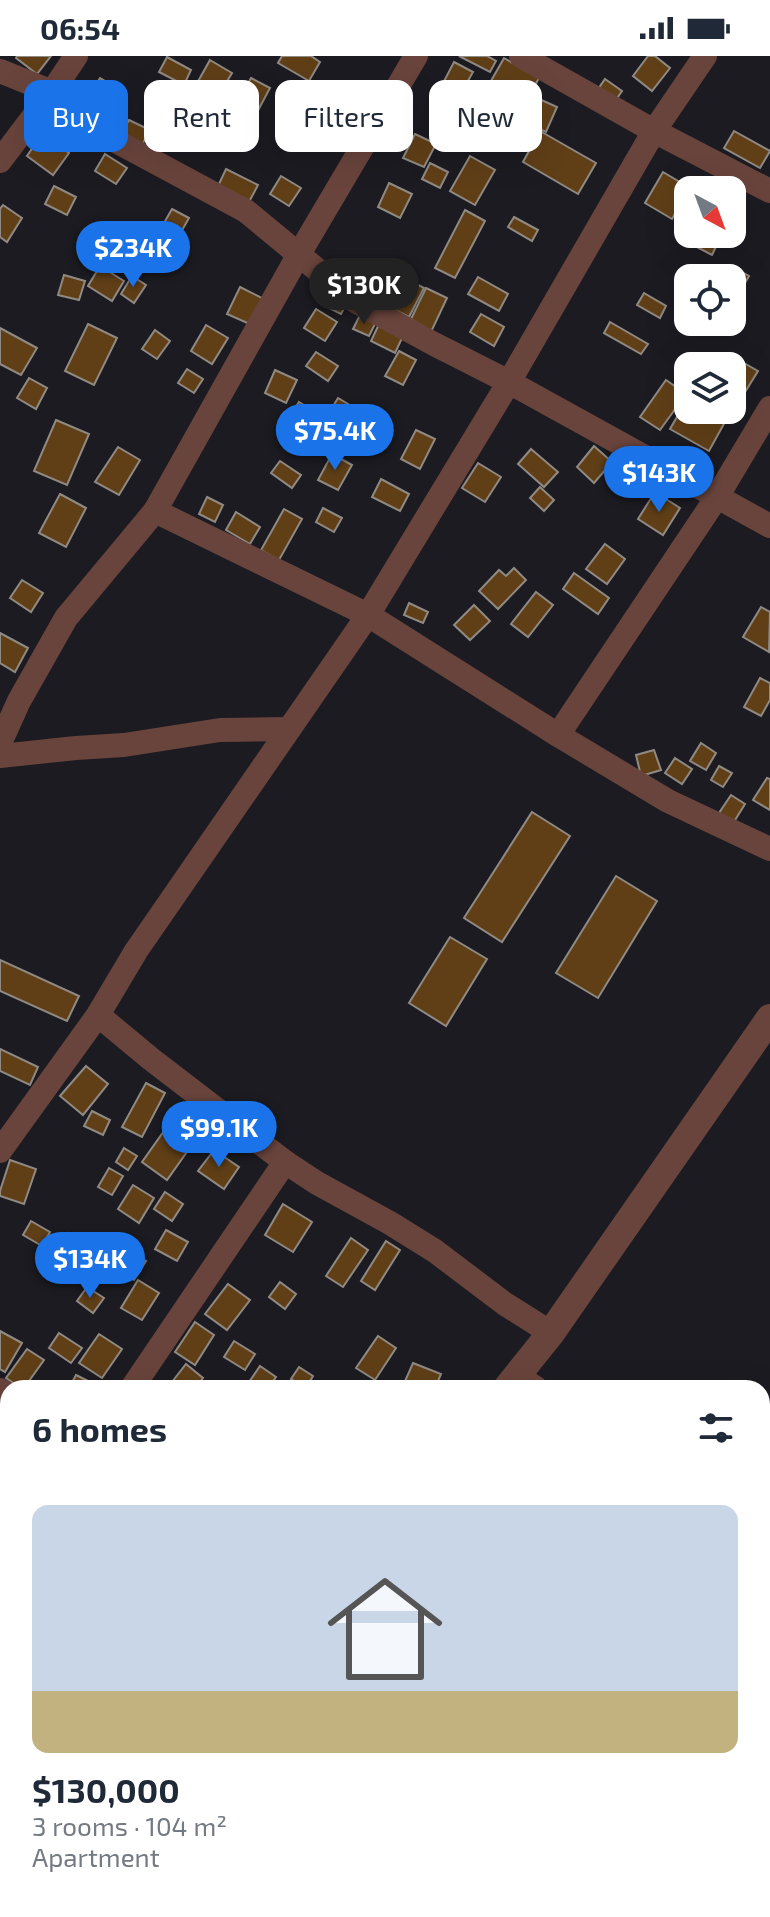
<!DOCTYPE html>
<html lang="en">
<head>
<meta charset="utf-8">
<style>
  body { margin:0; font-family:"Exo 2",sans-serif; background:#f6f6f7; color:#1f2937; height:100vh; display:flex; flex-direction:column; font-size:30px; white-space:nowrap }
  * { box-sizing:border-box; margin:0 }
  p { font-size:26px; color:#747a83 }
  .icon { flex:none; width:44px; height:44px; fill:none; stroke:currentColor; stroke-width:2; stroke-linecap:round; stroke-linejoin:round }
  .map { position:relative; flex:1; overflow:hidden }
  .details { position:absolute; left:0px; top:1324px; width:770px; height:538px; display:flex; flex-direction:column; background:#fff; border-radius:24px 24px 0 0; box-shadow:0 8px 32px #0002 }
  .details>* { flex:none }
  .banner { position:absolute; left:24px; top:24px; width:722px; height:72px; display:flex; gap:16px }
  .needle { width:52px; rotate:139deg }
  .tools { position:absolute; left:674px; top:120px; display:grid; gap:16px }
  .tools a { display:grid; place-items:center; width:72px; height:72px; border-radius:16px; background:#fff; box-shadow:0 8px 32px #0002; font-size:40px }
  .price { position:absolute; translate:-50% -68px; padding:0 18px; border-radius:28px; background:#1a73e8; color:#fff; font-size:26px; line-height:52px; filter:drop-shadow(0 2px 4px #0008) }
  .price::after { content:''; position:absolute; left:50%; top:48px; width:24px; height:18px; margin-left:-12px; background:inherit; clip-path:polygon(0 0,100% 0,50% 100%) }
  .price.active { background:#222; color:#fff }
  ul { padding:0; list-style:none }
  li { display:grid; align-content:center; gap:16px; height:424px; padding:0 32px }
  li+li { border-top:2px solid #e0e1e3 }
  li span { display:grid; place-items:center; height:248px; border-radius:16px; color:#555 }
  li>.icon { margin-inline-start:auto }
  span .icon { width:144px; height:144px; fill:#fffc; stroke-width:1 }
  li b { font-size:34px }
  h2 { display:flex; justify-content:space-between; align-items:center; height:96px; padding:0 32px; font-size:34px }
  .chip { padding:0 28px; border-radius:16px; background:#fff; box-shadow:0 8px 32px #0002; font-size:28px; line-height:72px }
  .chip.active { background:#1a73e8; color:#fff }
  .status { display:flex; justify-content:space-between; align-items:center; height:56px; padding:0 40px; background:#fff; direction:ltr }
  .status svg { height:22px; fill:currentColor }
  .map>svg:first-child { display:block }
  .building { fill:#603f17; stroke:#908a84; stroke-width:2 }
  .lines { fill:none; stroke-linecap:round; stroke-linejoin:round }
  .minor { stroke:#69443c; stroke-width:24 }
  .tertiary { stroke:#69443c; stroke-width:28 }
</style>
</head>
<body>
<div class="status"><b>06:54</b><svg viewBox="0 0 49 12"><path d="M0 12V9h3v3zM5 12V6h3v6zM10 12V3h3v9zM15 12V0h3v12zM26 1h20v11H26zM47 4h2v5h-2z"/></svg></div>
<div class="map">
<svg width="770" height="1861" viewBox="0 0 770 1861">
  <rect width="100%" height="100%" fill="#1c1b21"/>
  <g class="building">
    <path d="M17 0H51L37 18 16 2Z"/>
    <path d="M282 0H311L320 6 309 25 278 7Z"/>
    <path d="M459 0H487L496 5 490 16Z"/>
    <path d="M648 0H655L670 12 652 35 633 20Z"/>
    <path d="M167 1 191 14 184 29 159 16Z"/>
    <path d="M504 2 539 22 526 46 491 25Z"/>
    <path d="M210 4 232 17 217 42 196 29Z"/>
    <path d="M454 6 473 16 460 39 442 29Z"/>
    <path d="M100 22 122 35 105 62 83 50Z"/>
    <path d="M251 22 270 32 253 64 233 53Z"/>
    <path d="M605 23 622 35 613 48 596 36Z"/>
    <path d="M439 34 456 44 449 56 433 47Z"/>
    <path d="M537 42 557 51 546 76 527 67Z"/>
    <path d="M468 47 484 55 476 72 460 64Z"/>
    <path d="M217 56 231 63 224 76 210 69Z"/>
    <path d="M129 64 150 74 142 89 121 78Z"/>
    <path d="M540 75 596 107 578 138 523 106Z"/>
    <path d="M734 75 770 95 760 112 724 92Z"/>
    <path d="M42 78 69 97 53 119 27 100Z"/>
    <path d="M415 78 436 88 424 111 403 102Z"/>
    <path d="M105 98 127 112 116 128 95 115Z"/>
    <path d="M470 100 495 114 475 149 450 135Z"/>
    <path d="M430 107 448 116 440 132 422 123Z"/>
    <path d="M226 113 258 129 249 146 218 130Z"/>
    <path d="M663 116 690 132 672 163 645 147Z"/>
    <path d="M281 120 301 132 289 150 270 138Z"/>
    <path d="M389 127 412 138 400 162 378 151Z"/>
    <path d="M54 130 76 141 67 159 45 148Z"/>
    <path d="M725 130 745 139 737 156 732 154V134H723Z"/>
    <path d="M3 149 22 162 7 186 0 181V153Z"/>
    <path d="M172 153 189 162 159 215 142 205Z"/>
    <path d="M465 154 485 165 455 222 435 212Z"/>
    <path d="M514 161 538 174 532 185 508 171Z"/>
    <path d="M698 178H722L712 199 693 189Z"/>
    <path d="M100 210 124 225 112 245 88 230Z"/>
    <path d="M737 213 749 220 732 249 731 222Z"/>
    <path d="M64 219 85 225 79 244 58 239Z"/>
    <path d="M132 220 146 229 134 247 121 238Z"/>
    <path d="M478 221 508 238 499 255 468 238Z"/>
    <path d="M405 222 424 232 409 261 391 252Z"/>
    <path d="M240 231 266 244 254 270 227 258Z"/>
    <path d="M426 232 447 242 431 276 410 265Z"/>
    <path d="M644 237 666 250 660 262 637 249Z"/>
    <path d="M331 239 347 247 341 258 325 250Z"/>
    <path d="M316 253 337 266 325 285 304 272Z"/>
    <path d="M481 258 504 271 494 290 470 276Z"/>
    <path d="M360 259 376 266 369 280 353 273Z"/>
    <path d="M610 266 648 288 641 298 604 277Z"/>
    <path d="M88 268 117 282 94 329 65 315Z"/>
    <path d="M379 268 403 280 395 297 371 285Z"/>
    <path d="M206 269 228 282 212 308 191 295Z"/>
    <path d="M0 272 37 292 21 319 0 308Z"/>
    <path d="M155 274 170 285 157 303 142 293Z"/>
    <path d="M399 295 416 304 403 329 385 320Z"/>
    <path d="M316 296 338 310 328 325 306 310Z"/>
    <path d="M737 303 758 315 739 346 732 342V311Z"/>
    <path d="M187 313 203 323 194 337 178 327Z"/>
    <path d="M275 314 297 324 286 347 265 337Z"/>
    <path d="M29 322 47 332 36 353 17 342Z"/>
    <path d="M666 324 686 338 660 374 640 361Z"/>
    <path d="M338 342 355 352 341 376 324 365Z"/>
    <path d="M688 342V354H709L726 364 709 395 670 373Z"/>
    <path d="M299 346 320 359 306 381 285 369Z"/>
    <path d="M56 364 89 378 67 429 34 415Z"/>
    <path d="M416 374 435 383 420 413 401 403Z"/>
    <path d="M594 390 612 406 594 427 577 411Z"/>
    <path d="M118 391 140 404 119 439 95 426Z"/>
    <path d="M531 393 558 416 544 431 518 408Z"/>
    <path d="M332 398 352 409 338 434 318 424Z"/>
    <path d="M280 405 301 419 292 432 271 417Z"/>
    <path d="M478 407 501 421 485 446 462 432Z"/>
    <path d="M381 423 409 438 400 455 372 441Z"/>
    <path d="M540 431 554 444 544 455 530 442Z"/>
    <path d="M655 436 680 452 663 479 638 463Z"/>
    <path d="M60 438 86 452 66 491 39 477Z"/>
    <path d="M207 441 223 449 215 466 199 458Z"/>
    <path d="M323 452 342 462 334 476 316 466Z"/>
    <path d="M284 453 302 463 279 504 261 494Z"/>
    <path d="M236 456 260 471 250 488 226 474Z"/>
    <path d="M605 488 625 503 607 528 586 513Z"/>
    <path d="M514 512 526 524 498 553 479 535 499 514 506 520Z"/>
    <path d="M574 517 609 542 598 558 563 533Z"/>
    <path d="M22 524 43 537 31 556 10 542Z"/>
    <path d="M536 536 553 549 528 581 511 568Z"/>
    <path d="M409 547 428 556 423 567 404 559Z"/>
    <path d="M474 549 490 565 470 584 454 569Z"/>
    <path d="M761 551 770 556 769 596 743 581Z"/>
    <path d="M0 577 28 592 15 616 0 607Z"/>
    <path d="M760 622 770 627V644L761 660 744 651Z"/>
    <path d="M701 687 716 697 706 714 690 705Z"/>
    <path d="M654 694 661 714 641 720 636 699Z"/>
    <path d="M675 702 692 713 682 728 665 717Z"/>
    <path d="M719 710 732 717 723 731 711 724Z"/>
    <path d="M767 722 770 723V754L753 744Z"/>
    <path d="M731 739 745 748 732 769 717 760Z"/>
    <path d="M532 756 570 780 502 886 464 862Z"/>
    <path d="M616 820 657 845 598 942 556 917Z"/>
    <path d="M450 881 487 903 446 970 409 947Z"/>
    <path d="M0 904 79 940 67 965 0 935Z"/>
    <path d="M0 993 38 1011 30 1029 0 1015Z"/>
    <path d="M86 1010 108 1028 83 1059 60 1040Z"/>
    <path d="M146 1027 165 1037 142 1081 122 1071Z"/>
    <path d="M92 1055 110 1064 103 1079 84 1070Z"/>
    <path d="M164 1075 189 1093 167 1124 142 1106Z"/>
    <path d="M124 1092 137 1100 128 1114 116 1106Z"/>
    <path d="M214 1094 239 1111 224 1133 198 1115Z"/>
    <path d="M10 1104 36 1113 24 1148 0 1140V1135Z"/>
    <path d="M109 1112 123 1120 112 1139 98 1131Z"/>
    <path d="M133 1129 154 1142 139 1167 118 1153Z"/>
    <path d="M165 1136 183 1148 172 1165 154 1153Z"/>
    <path d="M283 1148 312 1166 293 1196 265 1179Z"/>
    <path d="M31 1165 50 1176 42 1190 23 1179Z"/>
    <path d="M166 1174 188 1186 177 1205 155 1193Z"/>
    <path d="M69 1177 84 1183 79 1195 63 1188Z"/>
    <path d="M351 1182 368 1194 343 1231 326 1220Z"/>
    <path d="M386 1185 400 1194 375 1234 361 1225Z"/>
    <path d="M123 1190 146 1205 134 1224 111 1210Z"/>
    <path d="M138 1224 159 1237 142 1264 121 1252Z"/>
    <path d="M280 1226 296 1238 285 1253 269 1241Z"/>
    <path d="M228 1228 250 1244 227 1274 205 1258Z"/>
    <path d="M87 1231 104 1242 93 1257 77 1245Z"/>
    <path d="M195 1266 214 1279 195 1309 175 1296Z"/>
    <path d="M0 1275 22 1287 5 1316 0 1313Z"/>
    <path d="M59 1277 82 1292 71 1307 49 1292Z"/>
    <path d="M99 1278 122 1293 102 1322 79 1307Z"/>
    <path d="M378 1280 396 1292 375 1324 356 1312Z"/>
    <path d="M234 1285 255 1298 245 1314 224 1301Z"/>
    <path d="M27 1293 44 1304 24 1332H21L6 1322Z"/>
    <path d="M413 1307 441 1318 435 1332H402Z"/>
    <path d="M186 1308 203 1322 195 1332H179L172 1326Z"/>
    <path d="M260 1310 276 1321 268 1332H245Z"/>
    <path d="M299 1311 313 1320 306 1332 291 1323Z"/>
    <path d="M76 1319 102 1332H69Z"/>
    <path d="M0 1448 8 1452 7 1490 0 1486Z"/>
    <path d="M8 1536V1559L0 1553V1548Z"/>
    <path d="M8 1603V1628L0 1623V1616Z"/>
    <path d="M8 1683V1708L0 1701V1693Z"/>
    <path d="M765 1771 770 1774V1813L762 1826V1775Z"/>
    <path d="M712 1854H744L739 1861H707Z"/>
  </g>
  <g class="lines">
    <g class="minor">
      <path d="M521 0 654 75 770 135"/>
      <path d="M0 15 52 36 112 83 246 155 355 245 434 288 509 326 770 470"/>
      <path d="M0 105 52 36 76 0"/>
      <path d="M155 455 299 198 416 0"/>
      <path d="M558 679 717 441 770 352"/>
      <path d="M0 687 19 645 66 562 155 455 368 559 558 679 668 745 770 793"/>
      <path d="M0 700 76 692 124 689 220 674 289 673"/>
      <path d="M98 959 151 1003 285 1106 317 1127 390 1167 435 1195 505 1248 551 1277"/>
      <path d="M0 1095 98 959 136 895 368 559 509 326 654 75 705 0"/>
      <path d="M516 1319 536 1332"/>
      <path d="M132 1332 285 1106"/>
      <path d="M0 1334 8 1339"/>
      <path d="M762 1486 770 1491"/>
      <path d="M0 1527 8 1515"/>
      <path d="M762 1560 770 1548"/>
      <path d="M558 1861 564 1854"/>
    </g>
    <g class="tertiary">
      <path d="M507 1332 551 1277 770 962"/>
      <path d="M145 1861 149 1854"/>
    </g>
  </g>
</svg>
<div class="tools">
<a><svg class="needle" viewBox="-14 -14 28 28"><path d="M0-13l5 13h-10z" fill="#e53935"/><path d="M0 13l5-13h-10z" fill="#747a83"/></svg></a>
<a><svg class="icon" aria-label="locate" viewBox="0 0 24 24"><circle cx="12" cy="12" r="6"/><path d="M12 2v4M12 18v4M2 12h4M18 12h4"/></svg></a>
<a><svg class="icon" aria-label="layers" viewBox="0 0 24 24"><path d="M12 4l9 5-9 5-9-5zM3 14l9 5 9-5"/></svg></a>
</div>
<b class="price" style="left:133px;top:233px">$234K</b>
<b class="price active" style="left:364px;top:270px">$130K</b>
<b class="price" style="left:335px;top:416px">$75.4K</b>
<b class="price" style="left:659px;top:458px">$143K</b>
<b class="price" style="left:219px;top:1113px">$99.1K</b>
<b class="price" style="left:90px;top:1244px">$134K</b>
<div class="banner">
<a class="chip active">Buy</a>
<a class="chip">Rent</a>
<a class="chip">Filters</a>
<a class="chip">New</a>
</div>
<section class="details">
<h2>6 homes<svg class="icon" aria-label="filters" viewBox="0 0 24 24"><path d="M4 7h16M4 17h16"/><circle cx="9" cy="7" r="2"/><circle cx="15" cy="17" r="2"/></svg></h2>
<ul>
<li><span style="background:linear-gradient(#c9d6e8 75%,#c2b280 0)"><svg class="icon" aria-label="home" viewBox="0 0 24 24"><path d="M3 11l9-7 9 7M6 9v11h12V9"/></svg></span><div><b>$130,000</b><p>3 rooms · 104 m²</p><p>Apartment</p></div></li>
</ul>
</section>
</div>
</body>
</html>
